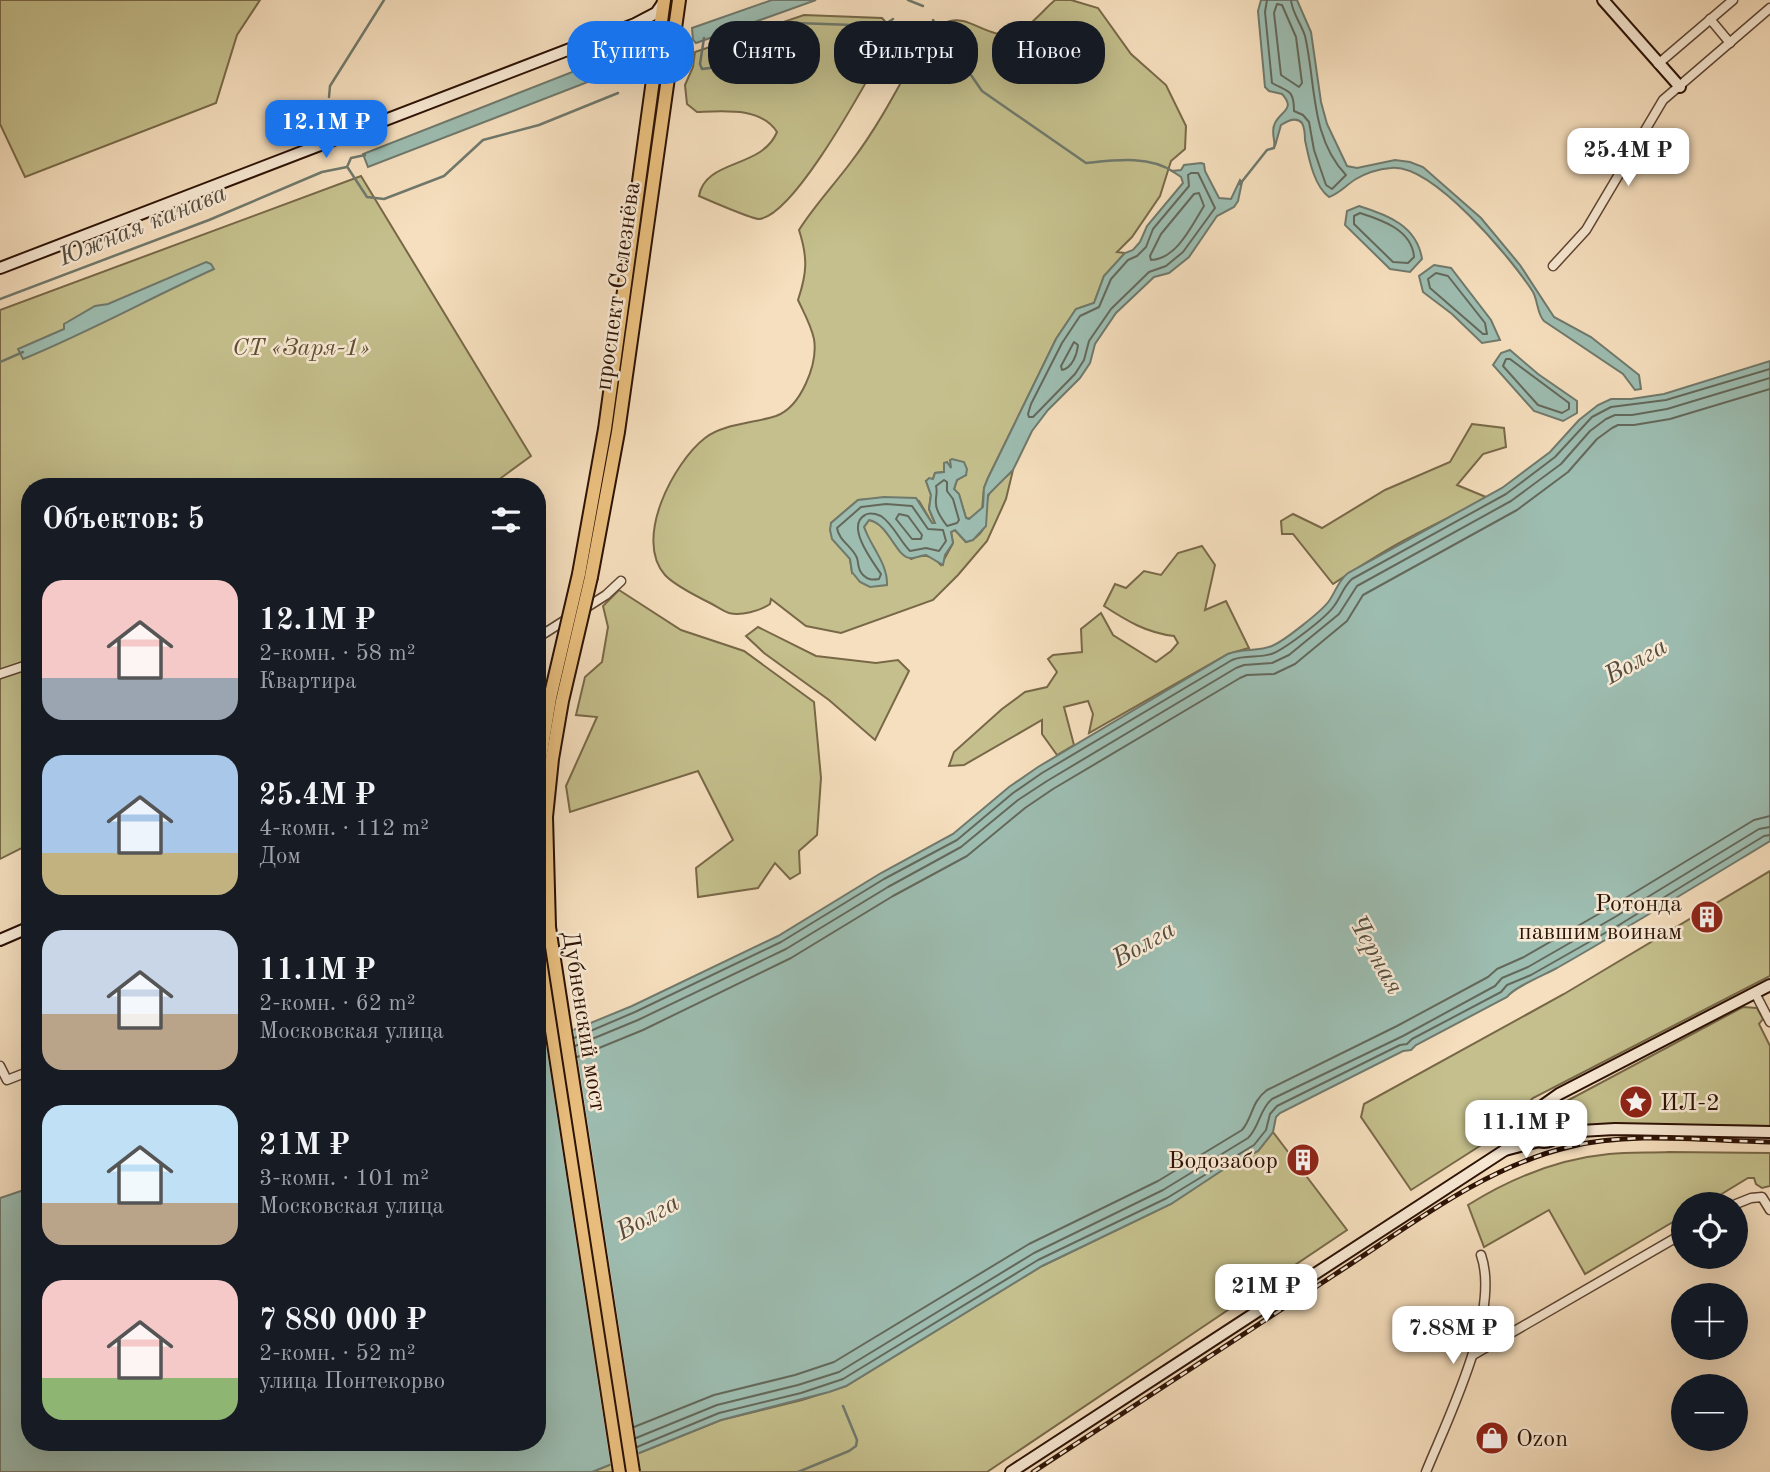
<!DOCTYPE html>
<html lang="ru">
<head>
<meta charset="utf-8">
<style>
  body { margin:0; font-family:"Old Standard TT",serif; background:#20242c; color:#f1f3f6; height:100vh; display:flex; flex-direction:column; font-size:26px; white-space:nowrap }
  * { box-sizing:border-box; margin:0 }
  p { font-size:23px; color:#9ea1a6 }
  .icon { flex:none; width:38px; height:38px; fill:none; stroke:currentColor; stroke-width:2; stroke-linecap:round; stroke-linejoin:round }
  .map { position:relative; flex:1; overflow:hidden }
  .panel { position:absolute; left:21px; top:478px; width:525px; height:973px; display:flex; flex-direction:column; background:#171b24; border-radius:28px; box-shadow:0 7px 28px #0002 }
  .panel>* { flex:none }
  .banner { position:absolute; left:567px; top:21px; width:665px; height:63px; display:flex; gap:14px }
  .tools { position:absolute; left:1671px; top:1192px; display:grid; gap:14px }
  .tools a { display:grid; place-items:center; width:77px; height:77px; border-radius:50%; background:#171b24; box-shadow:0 7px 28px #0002; font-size:35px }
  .price { position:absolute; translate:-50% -60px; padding:0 16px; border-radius:14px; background:#fff; color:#222; font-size:23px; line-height:46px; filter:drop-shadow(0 2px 4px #0008) }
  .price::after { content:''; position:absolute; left:50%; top:42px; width:21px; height:16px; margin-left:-10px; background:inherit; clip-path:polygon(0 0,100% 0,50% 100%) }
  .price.active { background:#1a73e8; color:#fff }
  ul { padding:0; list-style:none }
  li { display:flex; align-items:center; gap:21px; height:175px; padding:0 21px }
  li span { display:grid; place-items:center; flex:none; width:196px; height:140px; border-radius:21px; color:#555 }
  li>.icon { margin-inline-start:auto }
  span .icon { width:84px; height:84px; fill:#fffc; stroke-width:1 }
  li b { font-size:30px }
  h2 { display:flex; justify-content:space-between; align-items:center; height:84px; padding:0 21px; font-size:30px }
  .chip { padding:0 24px; border-radius:28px; background:#171b24; box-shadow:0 7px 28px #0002; font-size:24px; line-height:63px }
  .chip.active { background:#1a73e8; color:#fff }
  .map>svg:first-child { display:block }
  .green { fill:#c4bf8c; stroke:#786848; stroke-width:2 }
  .water { fill:#9dbdb1; stroke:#70796c; stroke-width:2 }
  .pier { fill:#f6dfbe }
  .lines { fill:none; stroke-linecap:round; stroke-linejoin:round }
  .shore { stroke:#64685b; stroke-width:2 }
  .stream { stroke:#70796c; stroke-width:2.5 }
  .street-casing { stroke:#5e4533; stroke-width:11 }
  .secondary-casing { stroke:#2c1205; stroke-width:14 }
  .primary-casing { stroke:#2c1205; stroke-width:16 }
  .street { stroke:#f9ead5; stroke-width:8 }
  .secondary { stroke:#f9ead5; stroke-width:10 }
  .primary { stroke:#ebc07f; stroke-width:12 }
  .rail-casing { stroke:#2c1205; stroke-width:5 }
  .rail { stroke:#f9ead5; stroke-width:2.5; stroke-dasharray:8; stroke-linecap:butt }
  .primary-bridge-casing { stroke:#2c1205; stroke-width:16; stroke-linecap:butt }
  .primary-bridge { stroke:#ebc07f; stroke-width:12 }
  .labels { text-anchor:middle; stroke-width:5; stroke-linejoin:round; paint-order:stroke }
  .street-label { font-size:24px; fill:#2c1205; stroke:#f9ead5 }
  .park-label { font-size:24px; font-style:italic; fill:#614f34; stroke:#f9ead5 }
  .poi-label { font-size:24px; fill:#2c1205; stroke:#f9ead5; text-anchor:end }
  .water-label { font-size:26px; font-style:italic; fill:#544e41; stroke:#f9ead5 }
</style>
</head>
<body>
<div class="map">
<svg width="1770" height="1472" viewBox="0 0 1770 1472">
  <rect width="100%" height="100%" fill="#f6dfbe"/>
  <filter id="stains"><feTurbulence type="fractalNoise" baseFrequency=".00286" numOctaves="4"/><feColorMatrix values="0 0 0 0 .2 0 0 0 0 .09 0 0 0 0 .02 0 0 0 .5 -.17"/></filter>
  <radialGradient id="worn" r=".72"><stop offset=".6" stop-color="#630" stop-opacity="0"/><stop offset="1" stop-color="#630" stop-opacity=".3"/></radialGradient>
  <g class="green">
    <path d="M0 0H260L237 35 216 103 25 177 0 124Z"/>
    <path d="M1055 0H1071L1098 8 1131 54 1166 85 1186 126 1185 149 1171 161 1160 196 1132 237 1117 252 1125 253 1104 276 1094 303 1076 309 1056 339 988 478 984 488 982 510 972 519 966 518 959 495 954 489 957 480 966 475 957 461H955L951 468 948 466 944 472 935 473 933 479 926 481 931 495 929 509 935 524 932 523 919 501 911 498 858 500 831 523 850 559 852 572 870 543 864 527 869 520 879 523 911 559C924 554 931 554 941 565L953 543 951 532 955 530 966 542C994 533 981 513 989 494 993 485 1006 478 1013 470L1006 499 987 541 958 575 933 600 841 633 806 626 771 599 770 604C760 611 741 616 729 613 723 611 716 606 710 603 698 597 674 585 665 575 633 539 674 462 705 438 722 424 755 423 776 416 801 407 818 364 814 339 811 325 804 313 798 300 807 273 808 258 799 230 814 206 834 185 851 162 874 132 892 99 910 66 920 48 927 30 947 22 968 13 990 41 1014 33 1030 28 1042 11 1055 0Z"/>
    <path d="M804 15 882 18 892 29 886 47C867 80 795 216 759 219 752 219 708 200 699 196 705 159 762 169 777 132 761 107 724 111 697 112L687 104 685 85 693 67 695 52Z"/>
    <path d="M361 176 531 456 490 486H30V844L0 859V310Z"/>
    <path d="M1472 424 1504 428 1506 447 1483 454 1457 485 1486 497C1459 513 1431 526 1403 541 1379 554 1356 569 1333 584L1293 534H1282L1281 521 1293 514 1322 528 1385 490 1450 462Z"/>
    <path d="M1202 546 1215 565 1205 610 1226 601 1249 648 1228 654 1089 733 1093 714 1088 701 1064 707 1074 745 1057 755 1042 734V720L964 765 949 766 954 752 1002 709 1025 692 1047 687 1057 672 1048 659 1053 655 1082 652 1081 629 1101 613 1113 635 1156 662 1171 651 1178 643 1174 636C1147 633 1127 621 1104 606L1115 584 1126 588 1144 571 1161 575 1178 553Z"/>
    <path d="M619 590 681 630 744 651 814 702 821 778 817 835 799 851 800 873 790 879 775 863 758 888 698 897 696 868 733 840 698 771 570 812 566 786 597 717 576 715 585 677 602 662 608 627 603 606Z"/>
    <path d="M758 627 816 656 876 663 898 660 909 671 875 740 829 700 764 653 746 636Z"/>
    <path d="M1770 871V976L1533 1098 1486 1142 1411 1190 1361 1117 1364 1104 1564 994Z"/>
    <path d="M1743 1007 1757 1008 1763 1019 1759 1024 1770 1046V1126L1614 1124 1581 1126 1561 1109 1563 1103Z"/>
    <path d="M1273 1132 1347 1230 987 1472H592L721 1420 802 1400 846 1386 1042 1266 1171 1204 1230 1165 1258 1151Z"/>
    <path d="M1669 1152 1770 1153V1186L1762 1188 1756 1184 1754 1178H1748L1705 1204H1684L1683 1216 1585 1274 1549 1210 1484 1247 1468 1205C1511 1178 1558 1159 1609 1154 1629 1152 1650 1153 1669 1152Z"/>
  </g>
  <g class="water">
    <path d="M772 0H816L696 43 693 40 692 28Z"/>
    <path d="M1261 0H1297L1311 32 1321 102 1327 124 1347 166 1357 168 1395 160 1410 162 1423 167 1481 218 1520 265 1554 317 1591 337 1639 375 1641 389 1635 390 1623 374 1544 321C1537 314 1538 301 1533 292 1512 259 1432 163 1391 168 1380 169 1366 173 1356 179 1346 185 1340 193 1329 197 1314 186 1309 159 1305 140 1305 135 1304 127 1302 123 1296 116 1287 121 1281 125L1275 146C1274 139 1271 130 1275 123 1281 111 1296 109 1282 94L1269 91 1265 87 1258 11Z"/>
    <path d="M636 47 646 52 642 61 368 167 363 154Z"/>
    <path d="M1201 163 1204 164 1205 171 1219 198 1231 199 1240 180 1242 182 1238 201 1234 207 1217 216 1189 257 1169 273 1154 277 1116 313 1095 344 1090 363 1080 378 1048 410 1032 431 1013 470 988 495 986 526 973 540 966 542 955 530 951 532 953 543 945 555 943 565 926 555C921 555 914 559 910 558 896 557 889 524 869 520L864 527C871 547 888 564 887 585L870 587 860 582 852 572 850 559 832 539 830 530 831 523 858 500 884 497 916 498 932 523H935L929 509 931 495 926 481 929 478 933 479 935 473 944 472V463L947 462 951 468 950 460 952 459 964 462 967 469 966 475 957 480 954 489 959 494 966 518 969 519 983 507 984 488 988 478 1056 339 1076 309 1094 303 1104 276 1125 253 1133 250 1140 242 1147 226 1183 183 1181 177 1172 171 1181 170 1184 165Z"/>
    <path d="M1359 206C1388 215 1417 226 1422 259L1410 272 1390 269 1345 225 1347 211Z"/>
    <path d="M206 262 211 264 214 269C150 298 89 332 23 359L18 349 64 329V324L95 306 108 304Z"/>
    <path d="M1434 265 1451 268 1491 320 1500 340 1482 343 1452 314 1423 292 1419 276Z"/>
    <path d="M1510 350 1538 374 1577 401V413L1563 421 1534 411 1493 365 1501 353Z"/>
    <path d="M1770 361V841C1699 884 1629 927 1557 968 1544 975 1514 987 1507 997L1416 1045 1411 1050 1403 1051 1280 1113 1276 1117 1273 1132 1258 1151 1230 1165 1171 1204 1042 1266 846 1386 829 1392 721 1420 592 1472H0V1198L30 1188V1442H537V1045L632 1006 778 936 881 873 953 834 1009 787 1038 767 1228 654C1243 648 1258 652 1272 646 1284 641 1322 611 1329 601 1336 591 1338 581 1348 573L1502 488 1550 452 1579 420 1598 405 1611 399H1631L1664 394Z"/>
  </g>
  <path class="pier" d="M573 1027 639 1457 611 1468 545 1038Z"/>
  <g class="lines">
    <g class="shore">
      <path d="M1267 0 1265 12 1272 83C1288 92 1294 89 1294 111L1303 115 1309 122 1314 150 1326 185 1332 189 1346 175C1310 138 1316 82 1305 36 1301 23 1292 13 1291 0"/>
      <path d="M1277 4 1282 5 1296 37 1302 83 1299 87 1281 75 1274 13Z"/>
      <path d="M1191 173H1198L1215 208 1183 252 1166 266 1149 272 1111 309 1089 341 1084 360 1075 374 1033 417H1029L1028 414 1031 404 1062 343 1080 316 1099 307 1111 279 1128 260 1137 256 1146 247 1153 229 1189 186 1188 175Z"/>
      <path d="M1199 193 1204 206C1192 225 1177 259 1151 260L1150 256 1161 234 1194 194Z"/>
      <path d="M1360 213C1382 220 1412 230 1414 257L1408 263 1393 262 1354 224V216Z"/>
      <path d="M1436 273 1448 276 1485 323 1487 334H1483L1430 288 1428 279Z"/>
      <path d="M1074 342 1078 345C1077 355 1072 368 1062 370L1061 366Z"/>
      <path d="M1506 359H1510L1569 403V409L1562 413 1538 405 1503 366Z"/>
      <path d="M944 480 947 482V491L953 499 959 520 957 523 947 526C944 522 936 511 936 504 935 497 938 493 936 486Z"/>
      <path d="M886 504 912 506 928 529 943 530 946 541 939 551 926 548 910 551C900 541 893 524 881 516 876 514 870 512 865 515 845 526 873 562 881 574L879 579C872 580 868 580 863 575 857 569 859 564 857 558 852 546 839 541 837 528L861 507Z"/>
      <path d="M899 514 908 516 922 535 921 539H912L896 519Z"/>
      <path d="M574 1038 635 1012 781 942 884 879 957 840 1013 793 1042 773 1232 660C1246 654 1260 659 1274 653 1287 647 1326 618 1334 606 1341 597 1343 587 1352 579L1506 494 1555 457 1592 417 1611 407 1666 400 1770 369"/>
      <path d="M575 1046 638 1020 786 949 888 887 961 847 1018 800 1047 781 1236 668 1244 665 1272 663 1289 655 1339 614 1357 586 1511 501 1561 464 1590 431 1606 419 1615 415H1632L1667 409 1770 378"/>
      <path d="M577 1057 643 1030 791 958 893 896 967 856 1025 808 1053 789 1240 678 1247 675 1274 674 1295 664 1347 621 1363 595 1517 510 1568 472 1597 439 1612 428 1618 425H1634L1670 419 1770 389"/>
      <path d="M634 1427 714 1395 795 1375 834 1362 1029 1244 1158 1181 1242 1130C1253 1117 1251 1102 1267 1090L1397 1026 1488 977 1497 969 1524 957 1609 908 1754 820 1770 816"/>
      <path d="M636 1438 717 1405 798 1385 839 1372 1034 1253 1163 1190 1248 1138C1260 1126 1259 1110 1272 1099L1403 1036 1495 986 1502 978 1528 967 1615 917 1759 829 1770 827"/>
      <path d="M637 1447 719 1413 801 1393 843 1379 1038 1260 1167 1198 1254 1145 1266 1130 1270 1114 1277 1106 1400 1045 1407 1044 1412 1039 1501 992 1507 985 1531 975 1619 925 1764 836 1770 835"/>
    </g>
    <g class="stream">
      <path d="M908 0 923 6"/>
      <path d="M933 20 982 91 1086 163C1115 160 1149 155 1174 172"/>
      <path d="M704 38 700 64 702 69 718 67 736 57 745 42 796 23 882 26 893 19"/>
      <path d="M329 97 330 86 384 0"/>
      <path d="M348 168 367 197 384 199 444 176 483 140 539 125 618 93"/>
      <path d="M1240 184 1267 150 1274 148 1275 143"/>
      <path d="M0 299 209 220 322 172 347 167 351 158 365 155"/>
      <path d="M0 362 23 352"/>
      <path d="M798 1472 849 1451 856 1446 857 1440 843 1406"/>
    </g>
    <defs>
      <g id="street">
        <path d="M1710 19 1730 43"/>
        <path d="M1658 64 1733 0"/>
        <path d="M1553 266 1586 230 1663 100 1770 8"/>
        <path d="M584 609 606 595 621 581"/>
        <path d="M537 638 570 617"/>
        <path d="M0 674 30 664"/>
        <path d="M1755 993 1770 1022"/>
        <path d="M0 1066 7 1080 30 1071"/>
        <path d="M1736 1204 1751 1198 1762 1197 1770 1210"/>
        <path d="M1473 1355 1684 1233"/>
        <path d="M1426 1472C1448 1418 1501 1312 1481 1255"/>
      </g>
      <g id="secondary">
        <path d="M1603 0 1680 87"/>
        <path d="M0 268 635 24 656 13 663 3"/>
        <path d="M0 940 30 927"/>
        <circle cx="1544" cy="1125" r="17"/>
        <path d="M1538 1109 1559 1094 1770 985"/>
        <path d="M1554 1138 1580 1131 1615 1129 1770 1132"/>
        <path d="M1505 1150 1528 1120"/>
        <path d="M1011 1472 1505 1150 1539 1141"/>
      </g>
      <g id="primary">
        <path d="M579 574 605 429 664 0"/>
        <path d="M591 577 618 432 679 0"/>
        <path d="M537 933 620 1472"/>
      </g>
    </defs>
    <use href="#street" class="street-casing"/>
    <use href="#secondary" class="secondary-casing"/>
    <use href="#primary" class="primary-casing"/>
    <use href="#street" class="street"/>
    <use href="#secondary" class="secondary"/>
    <use href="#primary" class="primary"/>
    <defs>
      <path id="rail" d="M1033 1472C1133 1406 1234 1341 1334 1275 1407 1228 1484 1167 1569 1147 1631 1131 1706 1141 1770 1142"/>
    </defs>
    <use href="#rail" class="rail-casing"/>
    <use href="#rail" class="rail"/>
    <defs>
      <g id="primary-bridge">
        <path d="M591 577 562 701 552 759 546 817 549 927 633 1472"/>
        <path d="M537 778 550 698 579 574"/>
      </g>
    </defs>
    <use href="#primary-bridge" class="primary-bridge-casing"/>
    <use href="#primary-bridge" class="primary-bridge"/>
  </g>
  <defs>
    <symbol id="building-disc" viewBox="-11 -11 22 22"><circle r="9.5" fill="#8f2418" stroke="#f9ead5"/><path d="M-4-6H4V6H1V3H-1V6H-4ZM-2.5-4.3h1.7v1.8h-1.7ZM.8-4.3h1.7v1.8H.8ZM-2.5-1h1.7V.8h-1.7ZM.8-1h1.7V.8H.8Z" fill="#fff"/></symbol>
    <symbol id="sight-disc" viewBox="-11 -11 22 22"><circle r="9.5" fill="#8f2418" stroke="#f9ead5"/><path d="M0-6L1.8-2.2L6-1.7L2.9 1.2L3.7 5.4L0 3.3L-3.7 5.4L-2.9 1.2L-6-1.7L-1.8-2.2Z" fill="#fff"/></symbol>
    <symbol id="shop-disc" viewBox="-11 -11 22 22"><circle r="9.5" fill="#8f2418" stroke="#f9ead5"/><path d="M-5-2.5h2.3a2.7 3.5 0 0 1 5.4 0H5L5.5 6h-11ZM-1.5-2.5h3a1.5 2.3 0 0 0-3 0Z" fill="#fff"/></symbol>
  </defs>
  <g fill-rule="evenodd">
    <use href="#building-disc" x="1688" y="898" width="38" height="38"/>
    <use href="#sight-disc" x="1617" y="1083" width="38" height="38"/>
    <use href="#building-disc" x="1284" y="1141" width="38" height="38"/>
    <use href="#shop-disc" x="1473" y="1419" width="38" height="38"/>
  </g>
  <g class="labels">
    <g class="street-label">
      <text transform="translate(617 286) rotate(-82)" y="8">проспект Селезнёва</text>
      <text transform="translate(585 1021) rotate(81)" y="8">Дубненский мост</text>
    </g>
    <g class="park-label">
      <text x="301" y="355">СТ «Заря-1»</text>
    </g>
    <g class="poi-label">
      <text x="1682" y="911">Ротонда<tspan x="1682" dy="28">павшим воинам</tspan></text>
      <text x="1660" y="1110" text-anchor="start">ИЛ-2</text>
      <text x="1278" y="1168">Водозабор</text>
      <text x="1516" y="1446" text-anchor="start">Ozon</text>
    </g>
    <g class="water-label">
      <text transform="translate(142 224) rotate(-22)" y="9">Южная канава</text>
      <text transform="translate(1635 660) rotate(-30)" y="9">Волга</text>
      <text transform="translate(1143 943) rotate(-30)" y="9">Волга</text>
      <text transform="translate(1377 954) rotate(61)" y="9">Черная</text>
      <text transform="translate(647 1216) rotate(-29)" y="9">Волга</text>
    </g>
  </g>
  <rect width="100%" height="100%" filter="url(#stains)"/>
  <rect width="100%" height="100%" fill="url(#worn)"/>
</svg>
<div class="tools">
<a><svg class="icon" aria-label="locate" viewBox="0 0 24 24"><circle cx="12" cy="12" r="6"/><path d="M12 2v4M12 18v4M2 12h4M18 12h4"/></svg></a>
<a>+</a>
<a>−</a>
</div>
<b class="price active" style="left:326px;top:160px">12.1M ₽</b>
<b class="price" style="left:1628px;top:188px">25.4M ₽</b>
<b class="price" style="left:1526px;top:1160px">11.1M ₽</b>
<b class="price" style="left:1266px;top:1324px">21M ₽</b>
<b class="price" style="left:1453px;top:1366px">7.88M ₽</b>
<div class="banner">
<a class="chip active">Купить</a>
<a class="chip">Снять</a>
<a class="chip">Фильтры</a>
<a class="chip">Новое</a>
</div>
<section class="panel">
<h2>Объектов: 5<svg class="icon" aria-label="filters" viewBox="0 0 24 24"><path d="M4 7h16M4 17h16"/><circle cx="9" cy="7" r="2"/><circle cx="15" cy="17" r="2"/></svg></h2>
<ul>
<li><span style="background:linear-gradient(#f6c9c9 70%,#9aa5b1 0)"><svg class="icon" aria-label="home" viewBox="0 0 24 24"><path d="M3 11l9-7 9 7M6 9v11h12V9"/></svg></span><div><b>12.1M ₽</b><p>2-комн. · 58 m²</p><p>Квартира</p></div></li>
<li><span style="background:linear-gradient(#a9c7e8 70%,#c2b280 0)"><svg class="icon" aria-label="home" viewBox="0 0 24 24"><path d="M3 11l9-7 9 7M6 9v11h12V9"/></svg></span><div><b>25.4M ₽</b><p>4-комн. · 112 m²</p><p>Дом</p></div></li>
<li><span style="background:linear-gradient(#c9d6e8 60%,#b9a48a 0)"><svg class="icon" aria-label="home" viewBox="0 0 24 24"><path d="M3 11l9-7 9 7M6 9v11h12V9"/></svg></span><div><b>11.1M ₽</b><p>2-комн. · 62 m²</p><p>Московская улица</p></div></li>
<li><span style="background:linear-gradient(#bfe0f5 70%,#b9a48a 0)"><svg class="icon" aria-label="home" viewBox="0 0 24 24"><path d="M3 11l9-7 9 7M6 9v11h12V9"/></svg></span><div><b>21M ₽</b><p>3-комн. · 101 m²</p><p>Московская улица</p></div></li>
<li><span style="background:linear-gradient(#f6c9c9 70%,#8fb573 0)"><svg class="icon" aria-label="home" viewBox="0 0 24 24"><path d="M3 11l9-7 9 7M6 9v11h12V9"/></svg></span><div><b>7 880 000 ₽</b><p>2-комн. · 52 m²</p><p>улица Понтекорво</p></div></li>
</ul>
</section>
</div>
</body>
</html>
